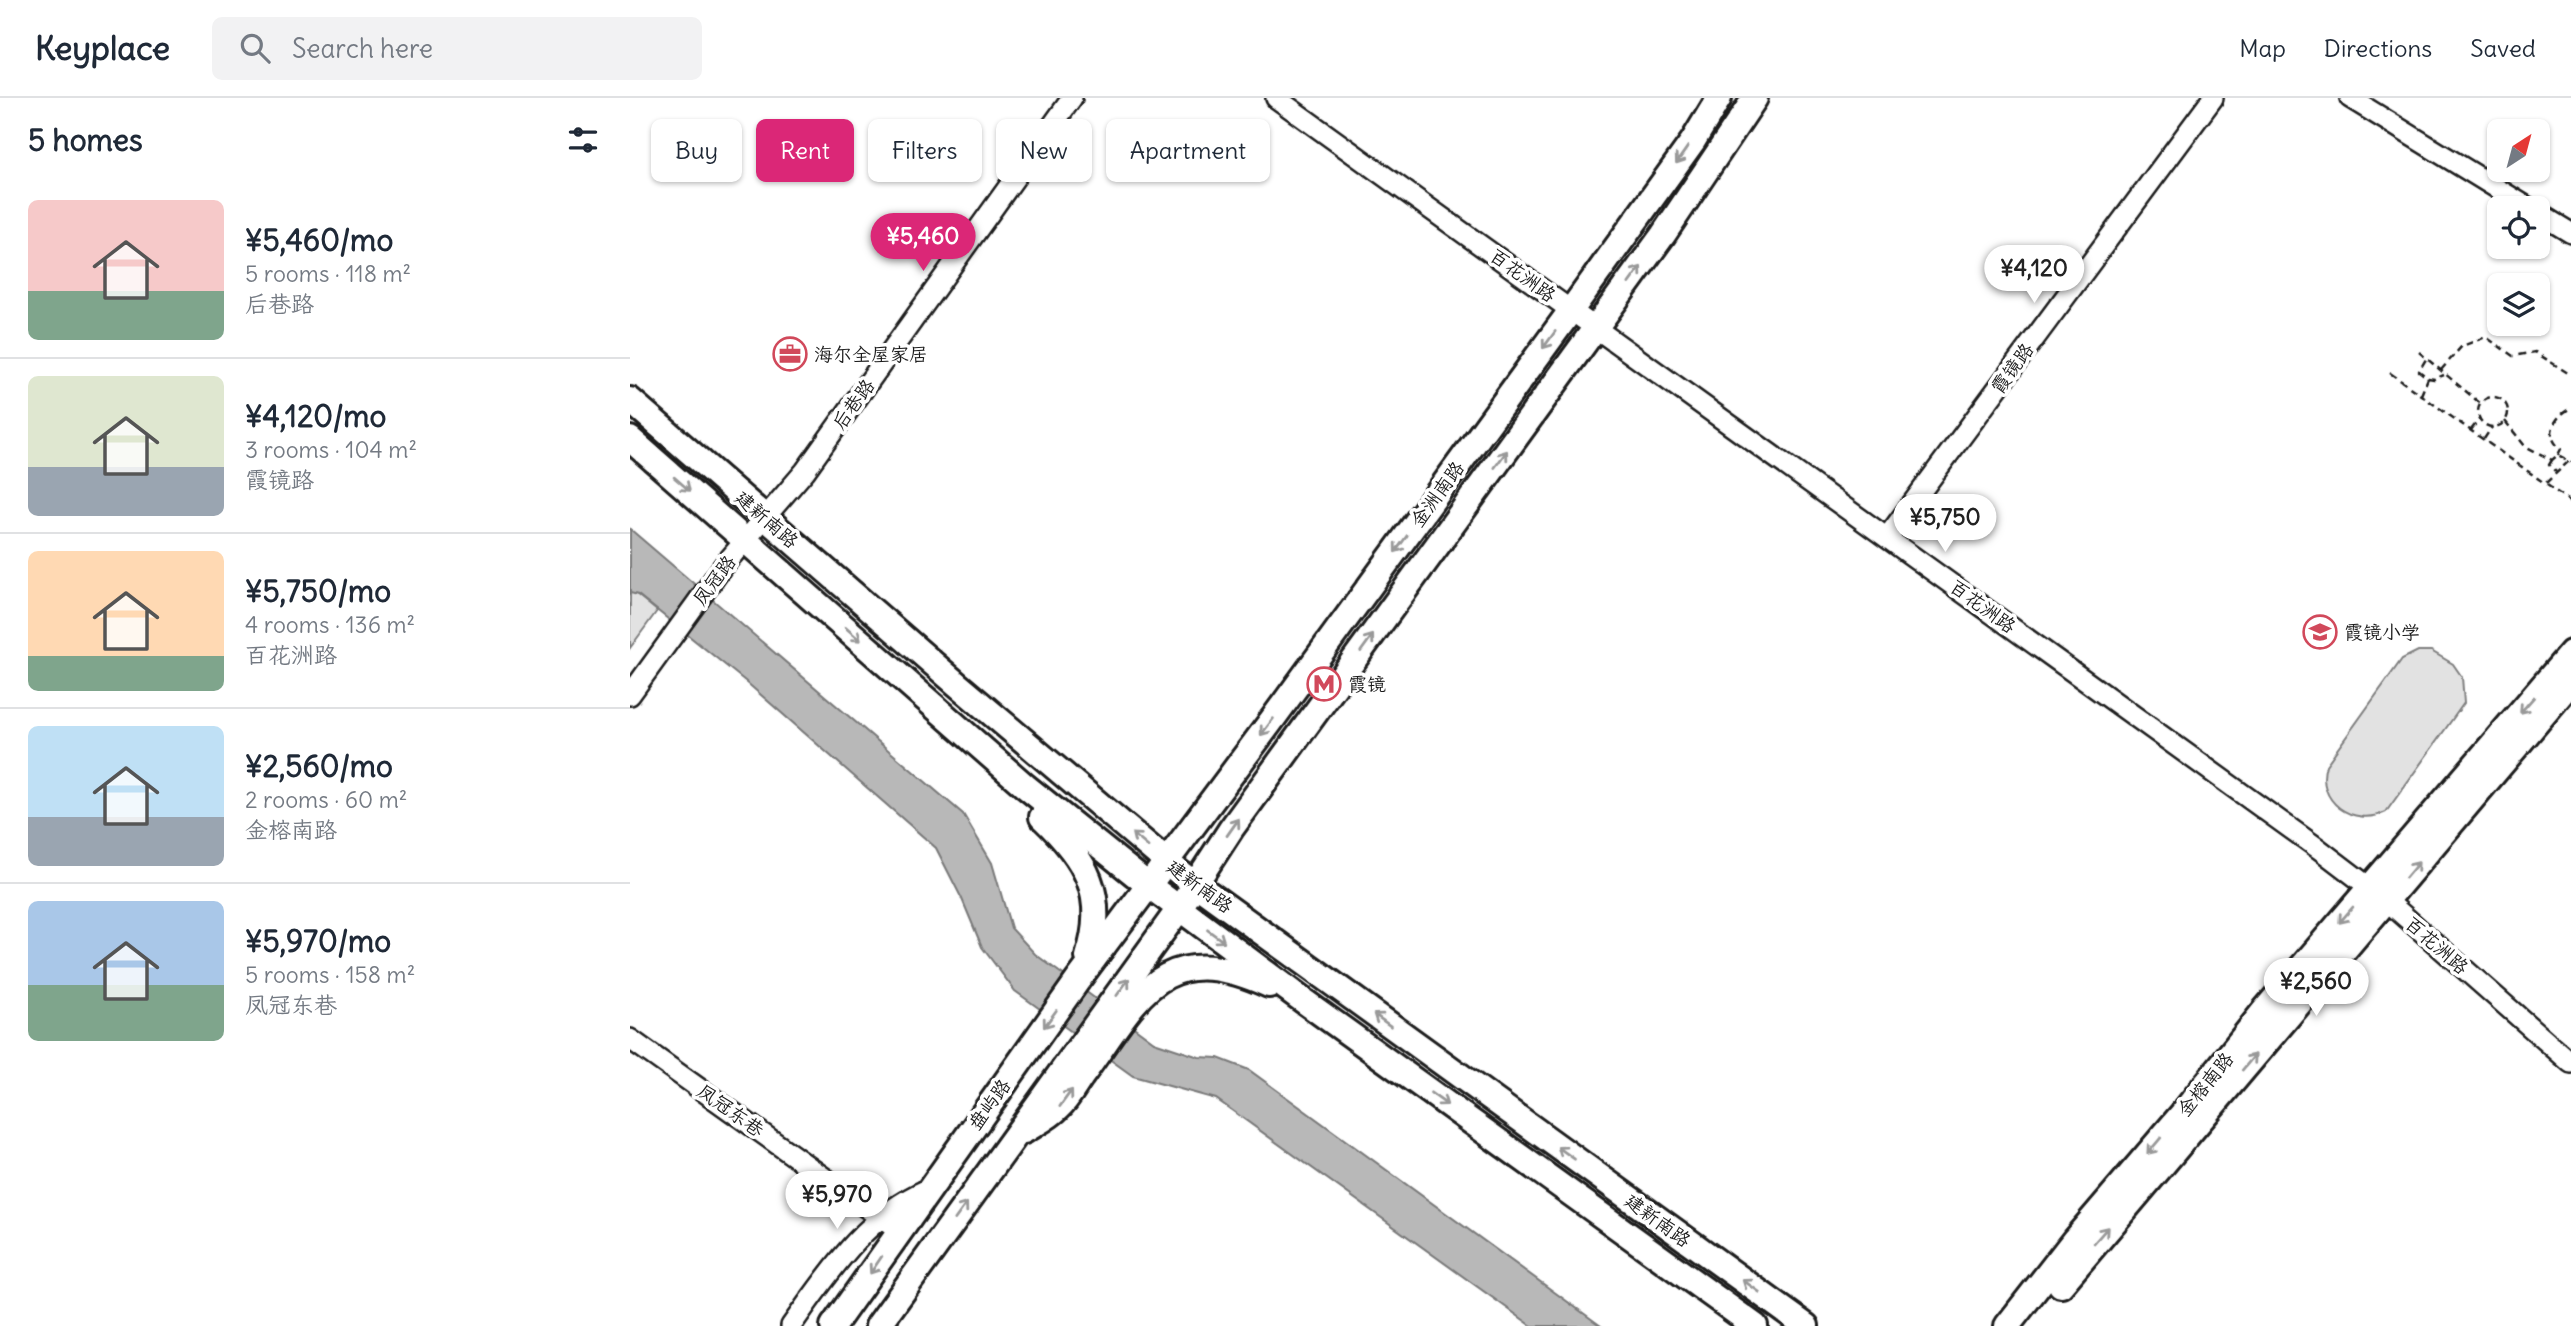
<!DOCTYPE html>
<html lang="en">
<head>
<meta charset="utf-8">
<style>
  body { margin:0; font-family:Delius,"LXGW WenKai TC",sans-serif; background:#f2f2f3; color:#1f2937; height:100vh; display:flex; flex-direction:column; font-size:26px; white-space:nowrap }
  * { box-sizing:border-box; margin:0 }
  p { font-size:23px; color:#747a83 }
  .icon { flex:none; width:38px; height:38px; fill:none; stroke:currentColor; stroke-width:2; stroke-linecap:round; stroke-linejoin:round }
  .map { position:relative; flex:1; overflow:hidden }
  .details { display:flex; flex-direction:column; background:#fff; width:630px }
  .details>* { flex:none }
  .banner { position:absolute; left:21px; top:21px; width:665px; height:63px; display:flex; gap:14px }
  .needle { width:46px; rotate:36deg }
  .fabs { position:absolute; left:1857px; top:21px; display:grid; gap:14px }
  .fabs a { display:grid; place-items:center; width:63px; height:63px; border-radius:10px; background:#fff; box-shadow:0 2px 5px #0004; font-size:35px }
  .price { position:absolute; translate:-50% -60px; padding:0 16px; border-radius:24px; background:#fff; color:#222; font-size:23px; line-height:46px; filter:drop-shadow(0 2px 4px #0008) }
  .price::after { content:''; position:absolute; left:50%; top:42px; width:21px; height:16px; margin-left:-10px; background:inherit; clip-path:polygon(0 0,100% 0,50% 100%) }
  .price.on { background:#db2777; color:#fff }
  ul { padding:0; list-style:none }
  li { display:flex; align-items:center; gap:21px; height:175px; padding:0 28px }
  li+li { border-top:2px solid #e0e1e3 }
  li span { display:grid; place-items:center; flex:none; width:196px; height:140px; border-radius:10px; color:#555 }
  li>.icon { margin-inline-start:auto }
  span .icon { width:84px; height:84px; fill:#fffc; stroke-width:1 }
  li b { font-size:30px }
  h2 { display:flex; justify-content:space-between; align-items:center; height:84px; padding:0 28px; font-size:30px }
  .tag { padding:0 24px; border-radius:10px; background:#fff; box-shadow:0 2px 5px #0004; font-size:24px; line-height:63px }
  .tag.on { background:#db2777; color:#fff }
  header { display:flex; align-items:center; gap:42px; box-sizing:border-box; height:98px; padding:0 35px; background:#fff; border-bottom:2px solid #e0e1e3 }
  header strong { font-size:33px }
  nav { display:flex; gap:38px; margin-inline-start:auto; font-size:24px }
  .search { width:490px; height:63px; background:#f2f2f3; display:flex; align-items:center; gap:18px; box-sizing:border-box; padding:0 24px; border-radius:10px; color:#747a83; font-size:26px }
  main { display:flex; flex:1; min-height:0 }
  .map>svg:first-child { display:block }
  .green { fill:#e2e2e2; stroke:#7f7f7f; stroke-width:2 }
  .water { fill:#b8b8b8; stroke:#7a7a7a; stroke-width:2 }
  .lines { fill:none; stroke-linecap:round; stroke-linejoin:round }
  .minor-casing { stroke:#1c1c1c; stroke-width:24 }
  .major-casing { stroke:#1c1c1c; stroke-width:30 }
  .path { stroke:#1c1c1c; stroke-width:2.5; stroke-dasharray:7 5; stroke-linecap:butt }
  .minor { stroke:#fff; stroke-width:19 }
  .major { stroke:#fff; stroke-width:24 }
  .oneway { stroke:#999 }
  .labels { text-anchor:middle; stroke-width:7; stroke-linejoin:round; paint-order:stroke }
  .street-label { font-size:19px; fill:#1c1c1c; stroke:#fff }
  .poi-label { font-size:19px; fill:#1c1c1c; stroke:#fff; text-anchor:start }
</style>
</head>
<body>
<header>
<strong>Keyplace</strong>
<div class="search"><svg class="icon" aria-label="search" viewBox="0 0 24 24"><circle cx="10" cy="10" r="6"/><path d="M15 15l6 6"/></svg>Search here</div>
<nav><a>Map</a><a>Directions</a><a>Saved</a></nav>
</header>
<main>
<section class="details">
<h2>5 homes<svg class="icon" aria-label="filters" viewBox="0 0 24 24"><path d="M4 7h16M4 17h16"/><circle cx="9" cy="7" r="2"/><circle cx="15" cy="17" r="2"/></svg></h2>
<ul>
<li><span style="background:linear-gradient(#f6c9c9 65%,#7fa58c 0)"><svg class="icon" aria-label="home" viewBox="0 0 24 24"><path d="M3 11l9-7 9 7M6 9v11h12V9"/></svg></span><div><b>¥5,460/mo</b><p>5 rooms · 118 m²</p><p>后巷路</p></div></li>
<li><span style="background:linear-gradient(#dfe7d0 65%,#9aa5b1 0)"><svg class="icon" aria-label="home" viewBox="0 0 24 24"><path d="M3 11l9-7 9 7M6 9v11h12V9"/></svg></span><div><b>¥4,120/mo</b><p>3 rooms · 104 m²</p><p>霞镜路</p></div></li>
<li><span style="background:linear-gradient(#ffd9b3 75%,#7fa58c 0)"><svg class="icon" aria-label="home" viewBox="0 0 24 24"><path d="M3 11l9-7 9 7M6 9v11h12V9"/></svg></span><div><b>¥5,750/mo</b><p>4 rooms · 136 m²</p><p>百花洲路</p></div></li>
<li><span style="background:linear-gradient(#bfe0f5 65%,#9aa5b1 0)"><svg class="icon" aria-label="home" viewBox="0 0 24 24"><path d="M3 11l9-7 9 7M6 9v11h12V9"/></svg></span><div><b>¥2,560/mo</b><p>2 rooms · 60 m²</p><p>金榕南路</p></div></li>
<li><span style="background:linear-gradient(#a9c7e8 60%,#7fa58c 0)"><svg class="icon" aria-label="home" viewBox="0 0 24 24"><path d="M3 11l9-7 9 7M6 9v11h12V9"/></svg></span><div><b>¥5,970/mo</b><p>5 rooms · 158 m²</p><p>凤冠东巷</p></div></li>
</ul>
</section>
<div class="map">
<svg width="1941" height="1228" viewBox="0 0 1941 1228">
  <rect width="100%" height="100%" fill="#fff"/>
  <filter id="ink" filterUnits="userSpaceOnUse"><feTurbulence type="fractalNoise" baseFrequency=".0143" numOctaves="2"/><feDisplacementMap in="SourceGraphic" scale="14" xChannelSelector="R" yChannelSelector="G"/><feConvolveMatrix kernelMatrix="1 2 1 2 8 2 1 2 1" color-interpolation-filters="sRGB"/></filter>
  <g filter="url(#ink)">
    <g class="green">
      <path d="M0 491 27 513 0 550Z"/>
      <path d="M1788 553H1801L1823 566 1832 579 1834 605 1756 714C1723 730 1685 703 1696 667L1772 561Z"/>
    </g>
    <path class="water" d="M0 431 333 716 362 765 381 830 405 856 524 944 569 959 588 960 619 972 971 1228H902L586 1001 503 978 385 893 352 849 332 801 306 750 115 583 8 497 0 495Z"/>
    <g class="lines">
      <defs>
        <g id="minor">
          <path d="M646 0 1689 751 1756 802 1941 965"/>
          <path d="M1720 0 1899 110"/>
          <path d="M1908 115 1941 135"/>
          <path d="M1258 438 1583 0"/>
          <path d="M0 597 94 467 175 373 442 0"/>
          <path d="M0 941 269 1133"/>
          <path d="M161 1228C199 1175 235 1118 298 1091"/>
        </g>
        <g id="major">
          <path d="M0 302 328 587 550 775 1176 1228"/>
          <path d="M0 341 395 688 518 787 671 901 1125 1228"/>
          <path d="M412 719C456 761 478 797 458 859"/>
          <path d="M394 1033C405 1026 420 1019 429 1009 438 1001 444 989 451 979 509 900 529 838 639 887"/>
          <path d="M1431 1187 1941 584"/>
          <path d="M203 1228 448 882 639 626 942 211 1063 43 1089 0"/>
          <path d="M248 1228 549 811 601 731 1033 137 1125 0"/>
          <path d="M1377 1228 1445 1141 1552 1016 1634 913 1941 555"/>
        </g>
      </defs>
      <use href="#minor" class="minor-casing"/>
      <use href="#major" class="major-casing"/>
      <g class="path">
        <path d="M1789 254 1851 306"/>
        <path d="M1811 272 1832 248 1856 239 1883 258 1905 254 1941 277"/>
        <path d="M1760 275 1941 404"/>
        <path d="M1798 280 1804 281 1814 277"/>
        <path d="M1791 297 1798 280 1789 273 1796 261"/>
        <circle cx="1863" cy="314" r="15"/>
        <path d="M1875 323 1895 348 1922 362 1928 357 1941 364"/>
        <path d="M1841 332 1850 320"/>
        <path d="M1854 341 1862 329"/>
        <path d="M1928 357 1931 351C1913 337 1925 318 1941 310"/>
        <path d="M1922 362 1919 367 1926 374"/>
        <path d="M1916 385 1939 363"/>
      </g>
      <use href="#minor" class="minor"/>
      <use href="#major" class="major"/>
    </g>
    <defs><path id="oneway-shaft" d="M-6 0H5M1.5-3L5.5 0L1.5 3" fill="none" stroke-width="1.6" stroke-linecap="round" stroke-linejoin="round" transform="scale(1.75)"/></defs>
    <g class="oneway">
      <use href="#oneway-shaft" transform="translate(1052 57) rotate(125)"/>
      <use href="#oneway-shaft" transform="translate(1005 177) rotate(-54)"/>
      <use href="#oneway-shaft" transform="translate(919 242) rotate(126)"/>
      <use href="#oneway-shaft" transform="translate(871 361) rotate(-54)"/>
      <use href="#oneway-shaft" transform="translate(52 386) rotate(41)"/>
      <use href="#oneway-shaft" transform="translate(771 446) rotate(126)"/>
      <use href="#oneway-shaft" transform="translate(223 536) rotate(41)"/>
      <use href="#oneway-shaft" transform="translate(737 545) rotate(-54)"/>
      <use href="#oneway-shaft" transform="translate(1897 607) rotate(131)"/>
      <use href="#oneway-shaft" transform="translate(637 629) rotate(127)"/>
      <use href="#oneway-shaft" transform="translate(603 729) rotate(-55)"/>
      <use href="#oneway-shaft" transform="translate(510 742) rotate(-140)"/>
      <use href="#oneway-shaft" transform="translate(1782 772) rotate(-50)"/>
      <use href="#oneway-shaft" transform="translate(1716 817) rotate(131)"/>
      <use href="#oneway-shaft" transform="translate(586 838) rotate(36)"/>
      <use href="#oneway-shaft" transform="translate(493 889) rotate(-54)"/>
      <use href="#oneway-shaft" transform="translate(420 921) rotate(126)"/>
      <use href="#oneway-shaft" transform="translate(752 922) rotate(-144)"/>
      <use href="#oneway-shaft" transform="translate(1619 964) rotate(-50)"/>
      <use href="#oneway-shaft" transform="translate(436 1000) rotate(-54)"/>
      <use href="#oneway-shaft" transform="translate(809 1001) rotate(36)"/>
      <use href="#oneway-shaft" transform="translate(1524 1048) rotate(130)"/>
      <use href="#oneway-shaft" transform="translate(936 1055) rotate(-144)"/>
      <use href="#oneway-shaft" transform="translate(331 1113) rotate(-54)"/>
      <use href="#oneway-shaft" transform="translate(1471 1137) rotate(-49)"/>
      <use href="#oneway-shaft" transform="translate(246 1167) rotate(124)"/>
      <use href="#oneway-shaft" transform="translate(1121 1188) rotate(-144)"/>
    </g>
  </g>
  <defs>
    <symbol id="office-ring" viewBox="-11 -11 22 22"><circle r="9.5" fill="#fff" stroke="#d1495b" stroke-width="1.5"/><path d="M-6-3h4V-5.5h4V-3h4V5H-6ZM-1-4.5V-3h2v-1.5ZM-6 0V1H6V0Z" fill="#d1495b"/></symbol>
    <symbol id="school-ring" viewBox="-11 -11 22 22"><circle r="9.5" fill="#fff" stroke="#d1495b" stroke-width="1.5"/><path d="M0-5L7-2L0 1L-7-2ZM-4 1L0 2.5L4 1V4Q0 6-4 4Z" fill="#d1495b"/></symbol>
    <symbol id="metro-ring" viewBox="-11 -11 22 22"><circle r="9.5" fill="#fff" stroke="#d1495b" stroke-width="1.5"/><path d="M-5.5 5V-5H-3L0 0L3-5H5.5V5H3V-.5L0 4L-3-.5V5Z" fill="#d1495b"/></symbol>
  </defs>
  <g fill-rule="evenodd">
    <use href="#office-ring" x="141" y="237" width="38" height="38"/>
    <use href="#school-ring" x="1671" y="515" width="38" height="38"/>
    <use href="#metro-ring" x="675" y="567" width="38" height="38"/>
  </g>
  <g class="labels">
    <g class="street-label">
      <text transform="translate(893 177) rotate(36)" y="7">百花洲路</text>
      <text transform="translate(1382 270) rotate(-54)" y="7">霞镜路</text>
      <text transform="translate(223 306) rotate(-54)" y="7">后巷路</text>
      <text transform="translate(807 396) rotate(-54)" y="7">金洲南路</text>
      <text transform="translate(137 421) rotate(41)" y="7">建新南路</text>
      <text transform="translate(84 482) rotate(-53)" y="7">凤冠路</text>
      <text transform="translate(1353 508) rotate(36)" y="7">百花洲路</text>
      <text transform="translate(570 788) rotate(36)" y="7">建新南路</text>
      <text transform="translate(1807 847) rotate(41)" y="7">百花洲路</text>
      <text transform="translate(1575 986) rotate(-51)" y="7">金榕南路</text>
      <text transform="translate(359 1006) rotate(-54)" y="7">盘屿路</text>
      <text transform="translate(101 1012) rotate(35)" y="7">凤冠东巷</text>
      <text transform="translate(1028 1122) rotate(36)" y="7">建新南路</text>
    </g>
    <g class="poi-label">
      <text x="184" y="263">海尔全屋家居</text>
      <text x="1714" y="541">霞镜小学</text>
      <text x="718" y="593">霞镜</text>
    </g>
  </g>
</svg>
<div class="fabs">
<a><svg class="needle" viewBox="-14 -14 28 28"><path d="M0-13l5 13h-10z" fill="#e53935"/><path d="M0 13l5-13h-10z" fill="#747a83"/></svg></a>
<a><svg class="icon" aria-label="locate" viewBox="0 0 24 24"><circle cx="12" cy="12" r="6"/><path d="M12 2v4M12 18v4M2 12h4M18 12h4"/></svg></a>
<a><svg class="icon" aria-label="layers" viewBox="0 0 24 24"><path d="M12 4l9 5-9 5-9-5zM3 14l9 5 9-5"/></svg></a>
</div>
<b class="price on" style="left:293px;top:175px">¥5,460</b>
<b class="price" style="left:1404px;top:207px">¥4,120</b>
<b class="price" style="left:1315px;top:456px">¥5,750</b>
<b class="price" style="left:1686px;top:920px">¥2,560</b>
<b class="price" style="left:207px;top:1133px">¥5,970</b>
<div class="banner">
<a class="tag">Buy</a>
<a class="tag on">Rent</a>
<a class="tag">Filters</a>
<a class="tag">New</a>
<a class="tag">Apartment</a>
</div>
</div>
</main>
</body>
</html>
